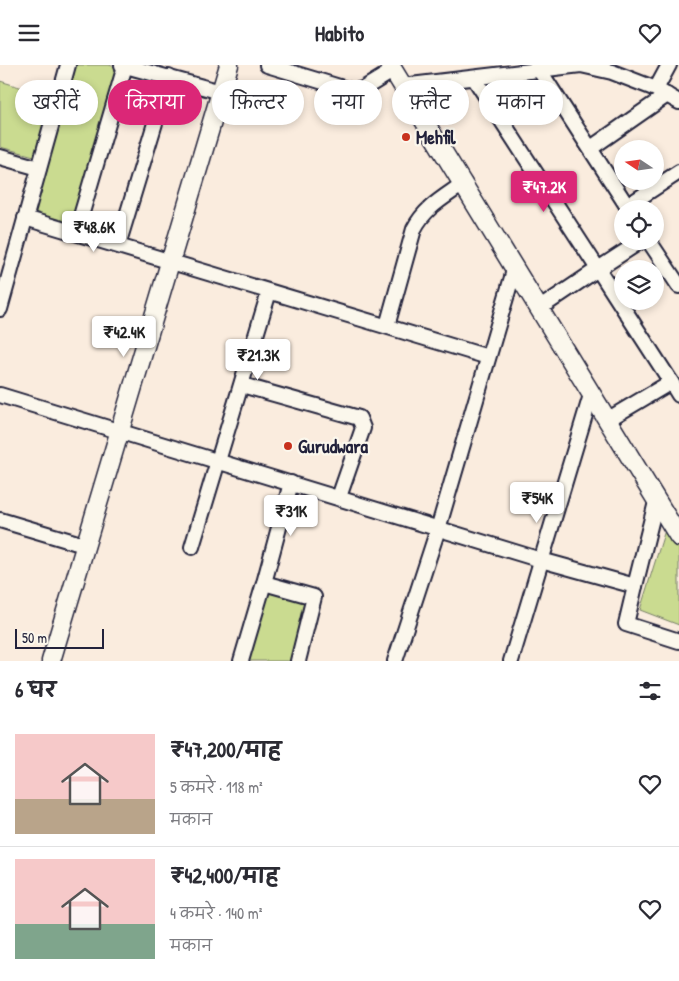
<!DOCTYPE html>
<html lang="hi">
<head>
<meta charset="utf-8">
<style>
  body { margin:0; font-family:"Patrick Hand","Playpen Sans Deva",sans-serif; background:#f7f7f7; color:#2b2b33; height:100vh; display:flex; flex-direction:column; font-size:19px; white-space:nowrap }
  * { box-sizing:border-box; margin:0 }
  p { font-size:16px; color:#7c7c81 }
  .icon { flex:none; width:28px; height:28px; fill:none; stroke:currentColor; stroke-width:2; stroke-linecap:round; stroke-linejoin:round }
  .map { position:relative; height:596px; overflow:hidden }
  .drawer { display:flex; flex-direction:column; background:#fff; flex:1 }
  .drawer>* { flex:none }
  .banner { position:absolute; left:15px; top:15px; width:650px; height:45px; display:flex; gap:10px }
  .needle { width:32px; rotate:283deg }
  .fabs { position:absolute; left:614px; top:75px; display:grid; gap:10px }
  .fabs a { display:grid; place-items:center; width:50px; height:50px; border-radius:50%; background:#fff; box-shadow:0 2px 8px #0003; font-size:25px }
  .scale { position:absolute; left:15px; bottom:12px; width:89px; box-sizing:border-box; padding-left:5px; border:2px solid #22223b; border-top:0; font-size:14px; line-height:18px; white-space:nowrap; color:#22223b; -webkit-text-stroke:4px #fbf7ec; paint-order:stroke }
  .price { position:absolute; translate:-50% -42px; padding:0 11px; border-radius:5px; background:#fff; color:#222; font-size:16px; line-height:32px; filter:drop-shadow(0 1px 2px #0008) }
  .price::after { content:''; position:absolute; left:50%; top:30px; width:15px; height:11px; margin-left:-8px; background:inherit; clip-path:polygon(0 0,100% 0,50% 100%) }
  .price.active { background:#db2777; color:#fff }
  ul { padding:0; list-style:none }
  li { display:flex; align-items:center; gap:15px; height:125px; padding:0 15px }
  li+li { border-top:1px solid #e1e1e2 }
  li span { display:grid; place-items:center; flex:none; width:140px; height:100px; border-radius:0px; color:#555 }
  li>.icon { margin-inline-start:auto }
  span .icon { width:60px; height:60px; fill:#fffc; stroke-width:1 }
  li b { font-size:21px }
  h2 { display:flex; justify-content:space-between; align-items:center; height:60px; padding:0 15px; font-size:21px }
  .chip { padding:0 18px; border-radius:22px; background:#fff; box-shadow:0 2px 8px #0003; font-size:18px; line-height:45px }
  .chip.active { background:#db2777; color:#fff }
  header { display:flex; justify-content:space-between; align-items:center; height:65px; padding:0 15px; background:#fff; font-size:22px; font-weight:700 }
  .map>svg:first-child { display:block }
  .green { fill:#cadb90; stroke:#767e66 }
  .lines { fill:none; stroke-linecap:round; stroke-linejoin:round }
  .minor-casing { stroke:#22223b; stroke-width:18 }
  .tertiary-casing { stroke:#22223b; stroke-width:21 }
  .minor { stroke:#fbf7ec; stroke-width:14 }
  .tertiary { stroke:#fbf7ec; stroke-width:18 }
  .poi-dot { fill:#c8321e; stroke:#fbf7ec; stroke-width:2 }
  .labels { text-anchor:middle; stroke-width:4.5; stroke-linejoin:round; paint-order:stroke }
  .poi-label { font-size:19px; font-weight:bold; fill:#22223b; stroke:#fbf7ec; text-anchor:start }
</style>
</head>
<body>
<header><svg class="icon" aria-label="menu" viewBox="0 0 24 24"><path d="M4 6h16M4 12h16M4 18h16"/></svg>Habito<svg class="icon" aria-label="heart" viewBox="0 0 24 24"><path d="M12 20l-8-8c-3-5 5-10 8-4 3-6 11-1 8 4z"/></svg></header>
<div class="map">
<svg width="679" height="596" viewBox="0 0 679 596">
  <rect width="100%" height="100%" fill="#faecde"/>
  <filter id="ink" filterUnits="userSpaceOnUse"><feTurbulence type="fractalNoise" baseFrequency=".02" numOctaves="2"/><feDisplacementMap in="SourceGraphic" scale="10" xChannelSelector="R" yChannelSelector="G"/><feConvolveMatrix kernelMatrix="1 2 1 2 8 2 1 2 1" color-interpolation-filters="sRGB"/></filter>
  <g filter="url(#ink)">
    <g class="green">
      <path d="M71 0H109L118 3 76 164 28 150Z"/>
      <path d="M0 16 52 32 38 92 0 82Z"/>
      <path d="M666 462 679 482V560L640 545Z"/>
      <path d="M273 527 308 536 292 596H246L266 528Z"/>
    </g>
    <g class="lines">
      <defs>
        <g id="minor">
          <path d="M122 0 221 27"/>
          <path d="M267 0 353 26 363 24 394 5"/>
          <path d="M540 6 629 144"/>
          <path d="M474 13 598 204 641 176"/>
          <path d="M402 21 581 0 612 7 656 24 679 37"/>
          <path d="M656 24 669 0"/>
          <path d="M591 83 667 30"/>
          <path d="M0 92 39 103"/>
          <path d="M627 141 679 107"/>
          <path d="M25 153 488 292"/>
          <path d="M76 168 125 1"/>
          <path d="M649 176 679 221"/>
          <path d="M118 180 169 12"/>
          <path d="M540 243 598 204 671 317 607 355"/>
          <path d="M0 244 68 0"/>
          <path d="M387 261 414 164C425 142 445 132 464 118"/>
          <path d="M671 317 679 330"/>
          <path d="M242 320 359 353 363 363 339 432"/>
          <path d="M0 330 541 495 635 521 626 559 679 576"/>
          <path d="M0 455 84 480"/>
          <path d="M192 482 269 227"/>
          <path d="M264 518 291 418"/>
          <path d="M635 521 656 437"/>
          <path d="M241 596 264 518 314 532 298 596"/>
          <path d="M395 596 438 464 515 202"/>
          <path d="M511 596 591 330"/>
        </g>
        <g id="tertiary">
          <path d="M390 0 679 472"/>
          <path d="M51 596 229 0"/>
        </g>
      </defs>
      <use href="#minor" class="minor-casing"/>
      <use href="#tertiary" class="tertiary-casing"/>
      <use href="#minor" class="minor"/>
      <use href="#tertiary" class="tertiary"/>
    </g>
  </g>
  <g class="poi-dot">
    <circle cx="406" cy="72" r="5"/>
    <circle cx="288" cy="381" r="5"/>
  </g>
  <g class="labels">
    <g class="poi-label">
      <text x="416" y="79">Mehfil</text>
      <text x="298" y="388">Gurudwara</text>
    </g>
  </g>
</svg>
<div class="fabs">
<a><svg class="needle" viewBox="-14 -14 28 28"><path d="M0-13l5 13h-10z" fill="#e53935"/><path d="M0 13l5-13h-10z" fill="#7c7c81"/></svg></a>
<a><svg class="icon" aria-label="locate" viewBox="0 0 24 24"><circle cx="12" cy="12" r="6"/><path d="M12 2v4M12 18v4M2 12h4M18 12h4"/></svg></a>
<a><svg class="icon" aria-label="layers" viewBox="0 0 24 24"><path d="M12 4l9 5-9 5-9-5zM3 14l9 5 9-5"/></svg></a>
</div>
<div class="scale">50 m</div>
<b class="price active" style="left:544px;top:148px">₹47.2K</b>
<b class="price" style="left:94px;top:188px">₹48.6K</b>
<b class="price" style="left:124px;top:293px">₹42.4K</b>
<b class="price" style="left:258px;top:316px">₹21.3K</b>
<b class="price" style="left:537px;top:459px">₹54K</b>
<b class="price" style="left:291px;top:472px">₹31K</b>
<div class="banner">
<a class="chip">खरीदें</a>
<a class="chip active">किराया</a>
<a class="chip">फ़िल्टर</a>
<a class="chip">नया</a>
<a class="chip">फ़्लैट</a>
<a class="chip">मकान</a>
</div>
</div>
<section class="drawer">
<h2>6 घर<svg class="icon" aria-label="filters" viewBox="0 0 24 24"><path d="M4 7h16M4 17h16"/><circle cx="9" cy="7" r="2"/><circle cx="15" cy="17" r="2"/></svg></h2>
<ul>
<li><span style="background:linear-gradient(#f6c9c9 65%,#b9a48a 0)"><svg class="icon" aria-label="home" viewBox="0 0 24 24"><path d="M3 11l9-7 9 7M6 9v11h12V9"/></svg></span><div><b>₹47,200/माह</b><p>5 कमरे · 118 m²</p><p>मकान</p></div><svg class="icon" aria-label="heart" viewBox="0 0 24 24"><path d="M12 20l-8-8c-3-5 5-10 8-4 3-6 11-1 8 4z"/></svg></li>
<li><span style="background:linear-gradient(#f6c9c9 65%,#7fa58c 0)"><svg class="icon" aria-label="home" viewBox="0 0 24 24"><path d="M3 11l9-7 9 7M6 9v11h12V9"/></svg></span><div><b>₹42,400/माह</b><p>4 कमरे · 140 m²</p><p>मकान</p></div><svg class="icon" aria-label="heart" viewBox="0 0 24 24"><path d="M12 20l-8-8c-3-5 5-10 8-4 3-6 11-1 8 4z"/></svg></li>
</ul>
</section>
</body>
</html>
